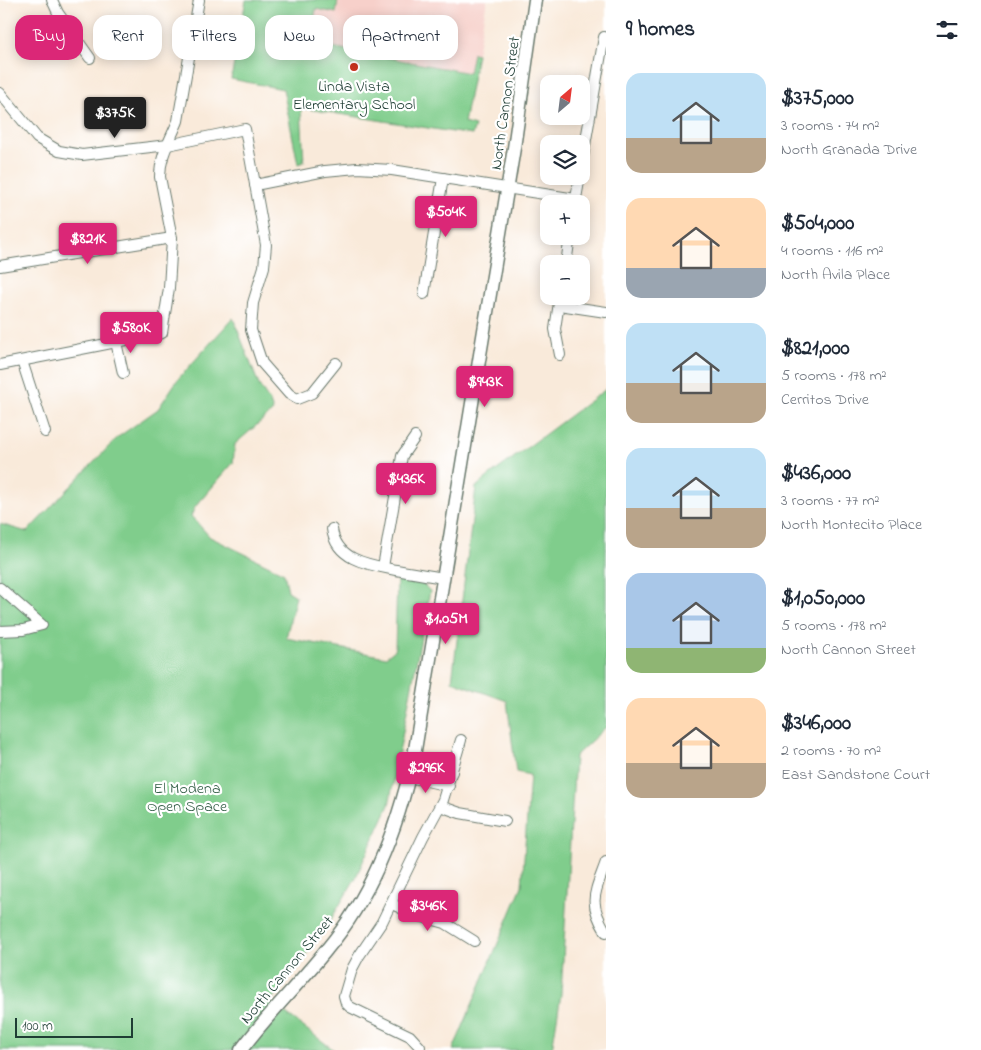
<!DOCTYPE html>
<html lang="en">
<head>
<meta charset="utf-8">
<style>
  body { margin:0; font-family:"Indie Flower",sans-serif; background:#f6f6f7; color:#1f2937; height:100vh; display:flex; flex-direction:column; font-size:19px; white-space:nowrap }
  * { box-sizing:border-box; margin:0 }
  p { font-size:16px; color:#747a83 }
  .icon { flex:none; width:28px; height:28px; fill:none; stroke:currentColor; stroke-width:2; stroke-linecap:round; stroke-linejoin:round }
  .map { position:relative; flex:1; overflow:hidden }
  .details { display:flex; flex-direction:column; background:#fff; width:375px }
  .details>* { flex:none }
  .top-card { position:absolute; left:15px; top:15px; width:475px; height:45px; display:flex; gap:10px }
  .needle { width:32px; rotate:28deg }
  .controls { position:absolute; left:540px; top:75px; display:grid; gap:10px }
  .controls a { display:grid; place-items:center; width:50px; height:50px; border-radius:10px; background:#fff; box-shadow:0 2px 12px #0003; font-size:25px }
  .scale { position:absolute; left:15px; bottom:12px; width:118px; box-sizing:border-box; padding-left:5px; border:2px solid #1f3d34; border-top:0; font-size:14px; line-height:18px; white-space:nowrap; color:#1f3d34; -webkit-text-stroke:4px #fff; paint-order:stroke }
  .price { position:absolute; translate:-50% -42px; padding:0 11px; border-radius:5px; background:#db2777; color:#fff; font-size:16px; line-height:32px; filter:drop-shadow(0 1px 2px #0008) }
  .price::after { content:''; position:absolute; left:50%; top:30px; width:15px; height:11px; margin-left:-8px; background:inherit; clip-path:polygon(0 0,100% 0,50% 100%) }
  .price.on { background:#222; color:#fff }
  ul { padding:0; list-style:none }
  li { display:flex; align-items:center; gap:15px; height:125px; padding:0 20px }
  li span { display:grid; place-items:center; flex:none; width:140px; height:100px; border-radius:15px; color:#555 }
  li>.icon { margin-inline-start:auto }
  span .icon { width:60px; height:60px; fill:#fffc; stroke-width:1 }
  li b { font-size:21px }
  h2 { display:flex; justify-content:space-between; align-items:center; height:60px; padding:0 20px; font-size:21px }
  .pill { padding:0 18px; border-radius:15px; background:#fff; box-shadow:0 2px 12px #0003; font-size:18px; line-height:45px }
  .pill.on { background:#db2777; color:#fff }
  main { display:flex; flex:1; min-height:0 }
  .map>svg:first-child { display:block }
  .built { fill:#f7d0ca }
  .green { fill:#80cd8c; stroke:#508560 }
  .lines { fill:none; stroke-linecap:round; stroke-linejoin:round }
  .minor-casing { stroke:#6b7a6e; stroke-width:12 }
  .major-casing { stroke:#6b7a6e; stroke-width:15 }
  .minor { stroke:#fff; stroke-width:10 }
  .major { stroke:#fff; stroke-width:12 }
  .poi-dot { fill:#c8321e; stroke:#fff; stroke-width:2 }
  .labels { text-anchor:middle; stroke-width:4.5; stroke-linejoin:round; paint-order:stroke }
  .poi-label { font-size:16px; fill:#1f3d34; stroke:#fff }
  .street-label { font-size:16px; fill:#1f3d34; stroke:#fff }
  .park-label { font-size:16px; fill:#37614a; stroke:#fff }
</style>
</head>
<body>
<main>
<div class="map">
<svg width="606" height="1050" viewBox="0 0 606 1050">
  <rect width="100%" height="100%" fill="#fff"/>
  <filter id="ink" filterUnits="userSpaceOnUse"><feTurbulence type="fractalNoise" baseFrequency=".02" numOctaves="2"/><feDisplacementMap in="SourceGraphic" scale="10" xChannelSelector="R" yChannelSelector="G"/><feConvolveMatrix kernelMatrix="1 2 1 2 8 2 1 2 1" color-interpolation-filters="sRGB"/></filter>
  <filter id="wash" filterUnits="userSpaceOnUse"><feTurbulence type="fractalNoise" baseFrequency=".0096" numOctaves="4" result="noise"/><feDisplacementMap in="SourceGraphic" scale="20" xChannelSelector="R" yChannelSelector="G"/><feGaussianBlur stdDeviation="1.12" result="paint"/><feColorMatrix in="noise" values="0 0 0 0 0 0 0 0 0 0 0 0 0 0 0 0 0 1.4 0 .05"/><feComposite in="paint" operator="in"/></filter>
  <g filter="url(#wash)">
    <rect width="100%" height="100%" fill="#f9eada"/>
    <path class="built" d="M246 0H487L462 134 301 92 231 79Z"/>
    <g class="green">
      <path d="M246 0H338L336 13 316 9 310 43 469 73 473 53 477 54 464 123 475 126 472 135 301 108 304 162 298 164 283 89 231 79Z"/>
      <path d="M233 318 259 385 270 402 273 411 235 444 233 463 195 507 191 516 210 537 284 573 288 591 296 596 286 638 386 657 395 650 397 580 423 584 430 591 389 805 355 879 324 931 270 1002 334 1050H0V524L27 532 118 437 158 409 178 379Z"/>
      <path d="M606 389V727L575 756 561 994 552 1050H453L522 886 530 775 516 772 507 701 452 681 476 487 489 476Z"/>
    </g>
  </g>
  <g filter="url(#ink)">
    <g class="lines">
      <defs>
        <g id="minor">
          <path d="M52 0 58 13 90 58"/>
          <path d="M0 93 37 138 59 151 82 155 168 145 245 129 266 245 264 267 253 303 251 330 262 363 289 394 297 399 312 393 336 363"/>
          <path d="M581 168 604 37 606 38"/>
          <path d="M255 185 325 171 357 168 392 170 576 199"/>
          <path d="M575 204 580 176"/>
          <path d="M566 264 570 236"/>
          <path d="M0 266 172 238"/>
          <path d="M424 294 443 178"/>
          <path d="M559 305 606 312"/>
          <path d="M116 342 123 373"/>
          <path d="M560 355 555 329 560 296"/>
          <path d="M22 361 45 432"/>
          <path d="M0 365 162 333 169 288 172 238 160 177C160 155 170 141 178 121L199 0"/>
          <path d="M332 529C336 561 371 565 396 570 412 573 427 575 443 578"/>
          <path d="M383 567 402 456 415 437"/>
          <path d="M0 588 42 625 23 630 0 631"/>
          <path d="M412 763 452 772"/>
          <path d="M409 777 449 786"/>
          <path d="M440 806 460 813 505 821"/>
          <path d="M606 862C595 893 587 901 606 932"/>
          <path d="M392 904 416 915 445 923 474 941"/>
          <path d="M420 1047 410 1036 350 1007 346 1003 344 996 352 969 359 956 382 922 423 837 443 800 461 740"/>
        </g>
        <path id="major" d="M241 1050C267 1015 299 984 327 949 375 892 400 821 415 750L514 148 535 0"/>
      </defs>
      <use href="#minor" class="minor-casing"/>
      <use href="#major" class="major-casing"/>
      <use href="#minor" class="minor"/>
      <use href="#major" class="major"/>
    </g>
  </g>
  <circle class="poi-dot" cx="354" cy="67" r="5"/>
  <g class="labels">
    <g class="poi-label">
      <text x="354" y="91">Linda Vista<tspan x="354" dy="18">Elementary School</tspan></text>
    </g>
    <g class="street-label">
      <text transform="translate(504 103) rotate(-82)" y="6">North Cannon Street</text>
      <text transform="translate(286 969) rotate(-50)" y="6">North Cannon Street</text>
    </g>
    <g class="park-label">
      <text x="187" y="793">El Modena<tspan x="187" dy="18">Open Space</tspan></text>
    </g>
  </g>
</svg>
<div class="controls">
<a><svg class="needle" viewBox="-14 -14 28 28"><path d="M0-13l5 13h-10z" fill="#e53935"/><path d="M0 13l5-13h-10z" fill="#747a83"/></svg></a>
<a><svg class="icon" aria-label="layers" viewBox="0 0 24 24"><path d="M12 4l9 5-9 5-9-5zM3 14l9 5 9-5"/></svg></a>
<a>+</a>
<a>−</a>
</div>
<div class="scale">100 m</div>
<b class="price on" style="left:115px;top:139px">$375K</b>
<b class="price" style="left:446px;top:238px">$504K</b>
<b class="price" style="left:88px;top:265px">$821K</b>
<b class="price" style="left:131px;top:354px">$580K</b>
<b class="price" style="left:485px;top:408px">$943K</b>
<b class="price" style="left:406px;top:505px">$436K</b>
<b class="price" style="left:446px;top:645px">$1.05M</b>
<b class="price" style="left:426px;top:794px">$296K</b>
<b class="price" style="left:428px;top:932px">$346K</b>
<div class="top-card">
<a class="pill on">Buy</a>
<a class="pill">Rent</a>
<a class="pill">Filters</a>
<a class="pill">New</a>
<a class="pill">Apartment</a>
</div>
</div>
<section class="details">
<h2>9 homes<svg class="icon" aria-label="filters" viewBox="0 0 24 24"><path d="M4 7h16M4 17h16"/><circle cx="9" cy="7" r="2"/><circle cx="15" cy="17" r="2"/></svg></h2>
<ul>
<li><span style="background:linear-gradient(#bfe0f5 65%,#b9a48a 0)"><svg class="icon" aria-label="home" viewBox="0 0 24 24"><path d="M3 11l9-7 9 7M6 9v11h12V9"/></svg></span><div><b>$375,000</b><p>3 rooms · 74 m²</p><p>North Granada Drive</p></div></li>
<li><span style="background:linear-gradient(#ffd9b3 70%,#9aa5b1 0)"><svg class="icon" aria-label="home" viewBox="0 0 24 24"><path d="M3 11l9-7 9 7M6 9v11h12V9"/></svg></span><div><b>$504,000</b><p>4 rooms · 116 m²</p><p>North Avila Place</p></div></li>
<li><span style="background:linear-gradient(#bfe0f5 60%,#b9a48a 0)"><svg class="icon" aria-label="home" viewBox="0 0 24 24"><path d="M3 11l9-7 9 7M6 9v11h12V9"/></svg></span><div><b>$821,000</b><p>5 rooms · 178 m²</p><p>Cerritos Drive</p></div></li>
<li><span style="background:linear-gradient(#bfe0f5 60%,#b9a48a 0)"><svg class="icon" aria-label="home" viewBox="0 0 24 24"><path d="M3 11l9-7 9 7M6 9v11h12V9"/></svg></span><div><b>$436,000</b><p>3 rooms · 77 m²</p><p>North Montecito Place</p></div></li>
<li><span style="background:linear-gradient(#a9c7e8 75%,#8fb573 0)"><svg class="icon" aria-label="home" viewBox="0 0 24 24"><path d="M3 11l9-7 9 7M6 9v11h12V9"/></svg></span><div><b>$1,050,000</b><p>5 rooms · 178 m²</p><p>North Cannon Street</p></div></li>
<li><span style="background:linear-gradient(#ffd9b3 65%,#b9a48a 0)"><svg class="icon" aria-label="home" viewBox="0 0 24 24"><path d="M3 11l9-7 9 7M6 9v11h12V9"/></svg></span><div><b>$346,000</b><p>2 rooms · 70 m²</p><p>East Sandstone Court</p></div></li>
</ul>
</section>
</main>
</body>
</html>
